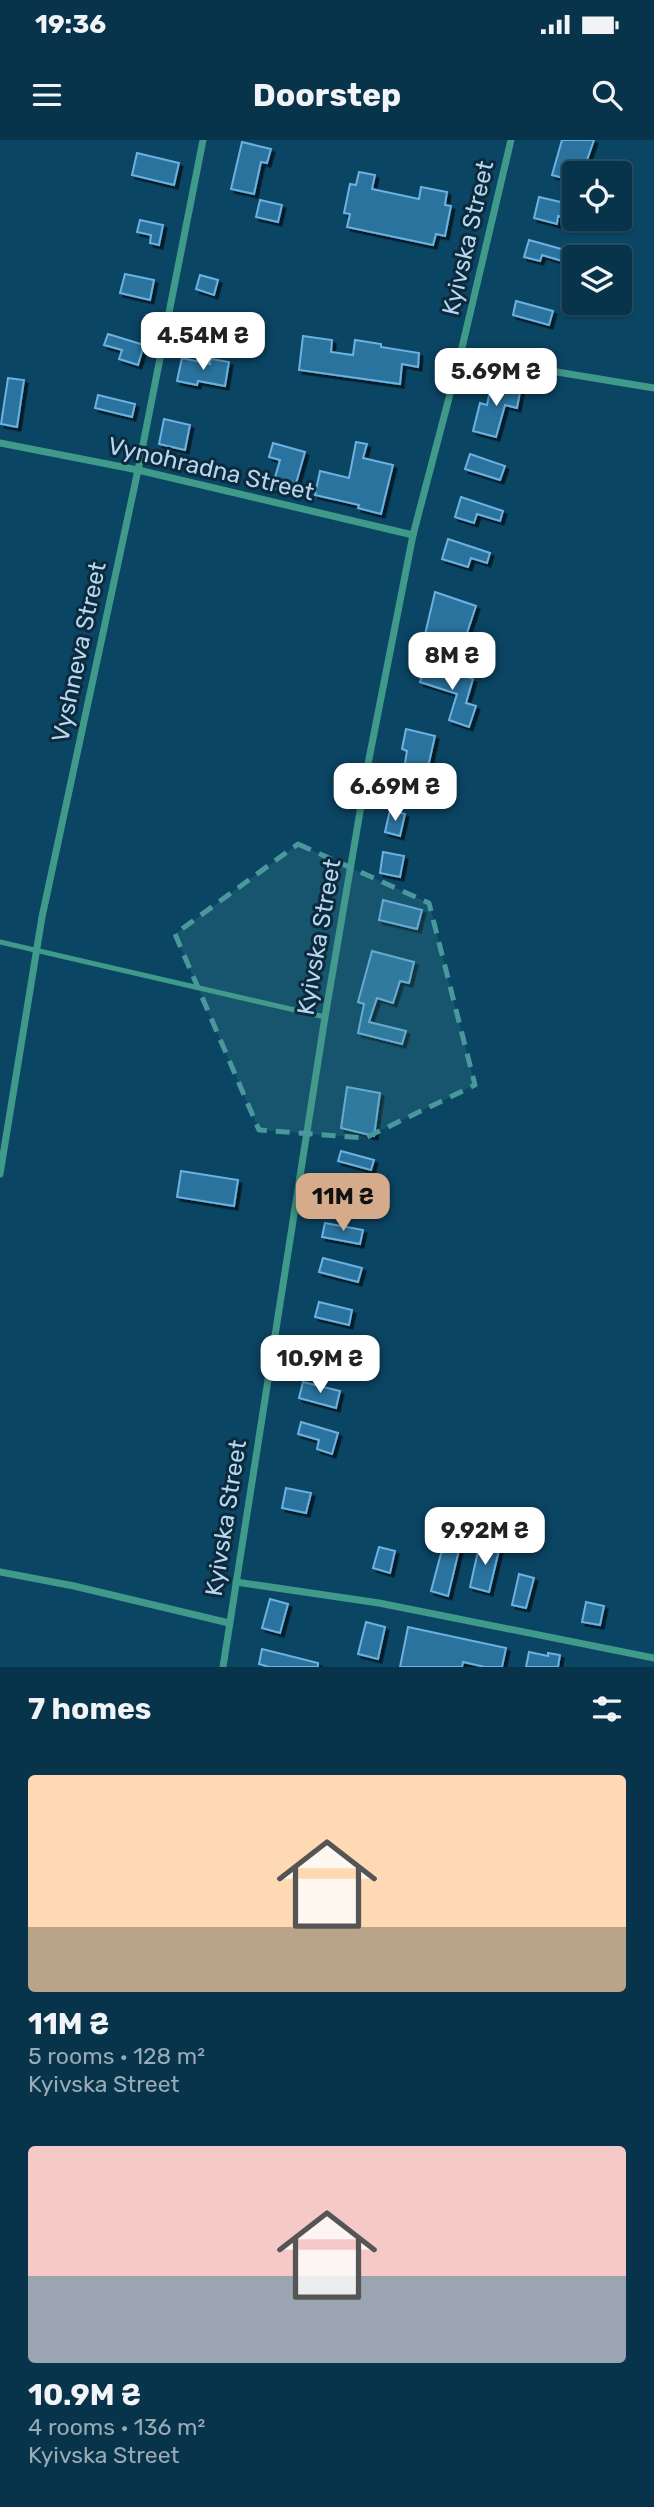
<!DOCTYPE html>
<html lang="en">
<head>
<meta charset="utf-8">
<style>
  body { margin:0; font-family:Rubik,sans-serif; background:#163f55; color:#f1f3f6; height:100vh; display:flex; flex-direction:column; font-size:26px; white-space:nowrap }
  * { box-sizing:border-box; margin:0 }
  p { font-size:23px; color:#98aab5 }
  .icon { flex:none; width:38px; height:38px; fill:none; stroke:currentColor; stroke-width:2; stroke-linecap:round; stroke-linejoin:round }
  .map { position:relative; height:1527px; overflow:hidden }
  .sheet { display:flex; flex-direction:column; background:#08344b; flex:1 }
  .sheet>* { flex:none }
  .fabs { position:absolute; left:562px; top:21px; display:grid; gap:14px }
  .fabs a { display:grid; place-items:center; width:70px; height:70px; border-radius:7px; background:#08344b; box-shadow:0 2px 5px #0004,0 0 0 2px #294f63; font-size:35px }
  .price { position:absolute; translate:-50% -60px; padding:0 16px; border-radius:14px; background:#fff; color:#222; font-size:23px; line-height:46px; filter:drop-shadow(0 2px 4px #0008) }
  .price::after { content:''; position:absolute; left:50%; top:42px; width:21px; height:16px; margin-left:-10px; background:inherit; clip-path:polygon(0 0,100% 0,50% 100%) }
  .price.selected { background:#d6ab8b; color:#111 }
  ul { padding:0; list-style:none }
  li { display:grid; align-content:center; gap:14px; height:371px; padding:0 28px }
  li span { display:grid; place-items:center; height:217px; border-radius:7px; color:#555 }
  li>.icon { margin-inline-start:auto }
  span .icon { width:126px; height:126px; fill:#fffc; stroke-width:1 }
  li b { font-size:30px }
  h2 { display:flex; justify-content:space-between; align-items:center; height:84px; padding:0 28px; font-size:30px }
  .status { display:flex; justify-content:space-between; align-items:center; height:49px; padding:0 35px; background:#08344b; direction:ltr }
  .status svg { height:19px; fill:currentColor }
  header { display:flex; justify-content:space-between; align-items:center; height:91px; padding:0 28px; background:#08344b; font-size:32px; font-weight:700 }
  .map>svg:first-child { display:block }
  .building { fill:#2c739e; stroke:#6cb1df; stroke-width:2; filter:url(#shadow) }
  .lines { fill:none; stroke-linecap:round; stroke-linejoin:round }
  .lane { stroke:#409a89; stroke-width:5 }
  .street { stroke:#409a89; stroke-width:7 }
  .marked { fill:#49989b; fill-opacity:0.2; stroke:#49989b; stroke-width:5; stroke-dasharray:14 9; stroke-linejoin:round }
  .labels { text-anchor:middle; stroke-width:6; stroke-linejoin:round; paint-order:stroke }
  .street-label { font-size:24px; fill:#b5d6ee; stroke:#0c2a3c }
</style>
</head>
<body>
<div class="status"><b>19:36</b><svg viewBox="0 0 49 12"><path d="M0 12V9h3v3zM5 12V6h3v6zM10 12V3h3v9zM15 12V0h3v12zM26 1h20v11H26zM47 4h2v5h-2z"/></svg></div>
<header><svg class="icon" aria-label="menu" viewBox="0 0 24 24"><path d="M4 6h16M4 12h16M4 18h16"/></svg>Doorstep<svg class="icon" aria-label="search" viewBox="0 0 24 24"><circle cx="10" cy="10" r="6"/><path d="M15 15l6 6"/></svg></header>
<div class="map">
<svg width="654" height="1527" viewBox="0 0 654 1527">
  <defs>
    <filter id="shadow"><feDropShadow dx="3.5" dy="3.5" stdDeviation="0" flood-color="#0009"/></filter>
  </defs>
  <rect width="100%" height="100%" fill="#0b4564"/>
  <g class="building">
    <path d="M562 0H594L586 23 613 30 612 33H569L567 39 552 35Z"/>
    <path d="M242 2 271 9 267 23 261 22 254 54 231 49Z"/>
    <path d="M137 13 179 23 174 45 132 35Z"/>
    <path d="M359 32 375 35 372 49 419 59 421 47 447 52 445 65 451 66 445 96 436 94 433 105 347 87 350 74 344 73 350 44 356 45Z"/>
    <path d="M539 57 574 65V80L558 76 557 84 534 78Z"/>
    <path d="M260 60 282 65 278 82 256 77Z"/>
    <path d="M140 80 163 85 159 105 150 103 151 95 137 92Z"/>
    <path d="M529 100 565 110 562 121 542 115 540 121 524 117Z"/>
    <path d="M125 134 154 140 150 160 120 153Z"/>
    <path d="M200 135 218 140 214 155 196 149Z"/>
    <path d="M516 161 553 171 549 185 513 175Z"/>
    <path d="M202 176 232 181 229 197 199 192Z"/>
    <path d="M108 194 144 205 138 225 119 219 122 210 104 205Z"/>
    <path d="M303 196 332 200 331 212 353 215 355 200 381 204V207L419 213 418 227 402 224 400 244 299 230Z"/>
    <path d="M182 218 210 224 211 219 229 222 225 246 198 241 197 245 177 241Z"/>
    <path d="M8 238 24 240 17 287 1 284Z"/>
    <path d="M492 241 521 247 517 268 505 265 496 297 473 291 480 263 487 265Z"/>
    <path d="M98 255 135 264 132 277 95 268Z"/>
    <path d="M164 279 190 285 185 310 159 304Z"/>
    <path d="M356 302 367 304 363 318 393 325 381 374 358 368 359 365 315 355 320 331 349 338Z"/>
    <path d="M273 303 305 312 293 354 272 348 280 320 269 317Z"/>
    <path d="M470 314 505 326 500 340 465 329Z"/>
    <path d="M461 357 503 371 500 381 477 374 474 383 455 377Z"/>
    <path d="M448 399 490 413 487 423 471 418 468 427 442 419Z"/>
    <path d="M435 452 476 466 467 493H470L467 504 452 500 449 510 423 503Z"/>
    <path d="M425 524 473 539 466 563 476 566 469 587 449 580 457 554 420 542Z"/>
    <path d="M406 589 435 596 428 627 449 630 445 654 401 647 407 611 402 609Z"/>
    <path d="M390 670 405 674 400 696 385 692Z"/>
    <path d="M383 712 404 716 400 737 380 733Z"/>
    <path d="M383 760 422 770 417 789 379 780Z"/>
    <path d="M372 811 414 822 409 843 400 841 393 863 377 858 369 882 406 891 402 904 358 893 364 864 358 862Z"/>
    <path d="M347 947 380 953 374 996 341 988Z"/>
    <path d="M341 1011 374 1020 371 1030 338 1021Z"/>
    <path d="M181 1031 238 1040 234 1066 177 1057Z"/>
    <path d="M337 1045 375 1053 371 1071 333 1063Z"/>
    <path d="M325 1083 363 1090 360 1104 322 1097Z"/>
    <path d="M323 1118 362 1128 358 1142 319 1132Z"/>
    <path d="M319 1162 352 1170 349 1185 315 1177Z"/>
    <path d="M308 1202 355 1213 351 1229 304 1218Z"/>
    <path d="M303 1242 340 1251 336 1268 299 1258Z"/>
    <path d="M301 1282 338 1293 332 1314 317 1309 319 1300 298 1294Z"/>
    <path d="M286 1348 311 1353 306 1373 282 1368Z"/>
    <path d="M480 1402 500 1406 489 1452 470 1447Z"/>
    <path d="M443 1406 459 1410 448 1456 431 1451Z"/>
    <path d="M379 1407 395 1411 390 1433 373 1428Z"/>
    <path d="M519 1434 534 1438 526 1468 512 1465Z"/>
    <path d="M270 1459 288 1464 280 1493 262 1488Z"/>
    <path d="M586 1462 604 1466 600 1485 582 1482Z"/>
    <path d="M366 1482 385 1487 378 1519 358 1514Z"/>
    <path d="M408 1487 506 1508 502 1527H485L463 1522 462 1527H400Z"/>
    <path d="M262 1509 318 1523V1527H269L259 1524Z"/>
    <path d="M529 1512 548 1516V1513L560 1515 558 1527H526Z"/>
  </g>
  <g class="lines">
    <path class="lane" d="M0 802 325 877"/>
    <g class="street">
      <path d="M460 216 654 248"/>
      <path d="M0 303 138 330 413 395"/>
      <path d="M0 1034 42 777 138 330 203 0"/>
      <path d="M0 1432 74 1446 229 1483"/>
      <path d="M236 1442 379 1463 654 1518"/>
      <path d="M223 1527 325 877 369 619 413 395 460 216 511 0"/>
    </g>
  </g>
  <path class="marked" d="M298 704 429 763 475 945 365 998 259 990 175 794Z"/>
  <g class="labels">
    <g class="street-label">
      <text transform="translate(468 98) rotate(-77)" y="8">Kyivska Street</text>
      <text transform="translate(211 329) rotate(13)" y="8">Vynohradna Street</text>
      <text transform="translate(79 512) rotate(-78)" y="8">Vyshneva Street</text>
      <text transform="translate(319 797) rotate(-80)" y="8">Kyivska Street</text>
      <text transform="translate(226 1378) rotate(-81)" y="8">Kyivska Street</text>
    </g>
  </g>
</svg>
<div class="fabs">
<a><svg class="icon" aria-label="locate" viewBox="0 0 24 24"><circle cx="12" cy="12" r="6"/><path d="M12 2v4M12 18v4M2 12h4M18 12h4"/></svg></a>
<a><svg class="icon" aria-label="layers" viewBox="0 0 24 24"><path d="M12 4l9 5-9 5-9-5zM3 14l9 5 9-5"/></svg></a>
</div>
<b class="price" style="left:203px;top:232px">4.54M ₴</b>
<b class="price" style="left:496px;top:268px">5.69M ₴</b>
<b class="price" style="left:452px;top:552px">8M ₴</b>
<b class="price" style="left:395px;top:683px">6.69M ₴</b>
<b class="price selected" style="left:343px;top:1093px">11M ₴</b>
<b class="price" style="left:320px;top:1255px">10.9M ₴</b>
<b class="price" style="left:485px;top:1427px">9.92M ₴</b>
</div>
<section class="sheet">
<h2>7 homes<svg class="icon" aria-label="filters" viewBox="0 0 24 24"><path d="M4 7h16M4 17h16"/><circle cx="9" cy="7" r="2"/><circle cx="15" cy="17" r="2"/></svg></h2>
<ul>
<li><span style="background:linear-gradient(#ffd9b3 70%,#b9a48a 0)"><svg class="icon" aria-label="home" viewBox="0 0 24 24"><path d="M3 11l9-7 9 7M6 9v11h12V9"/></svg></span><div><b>11M ₴</b><p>5 rooms · 128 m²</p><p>Kyivska Street</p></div></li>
<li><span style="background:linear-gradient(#f6c9c9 60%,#9aa5b1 0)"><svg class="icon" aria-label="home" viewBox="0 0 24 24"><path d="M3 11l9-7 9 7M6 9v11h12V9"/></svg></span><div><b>10.9M ₴</b><p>4 rooms · 136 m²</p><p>Kyivska Street</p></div></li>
</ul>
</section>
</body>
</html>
